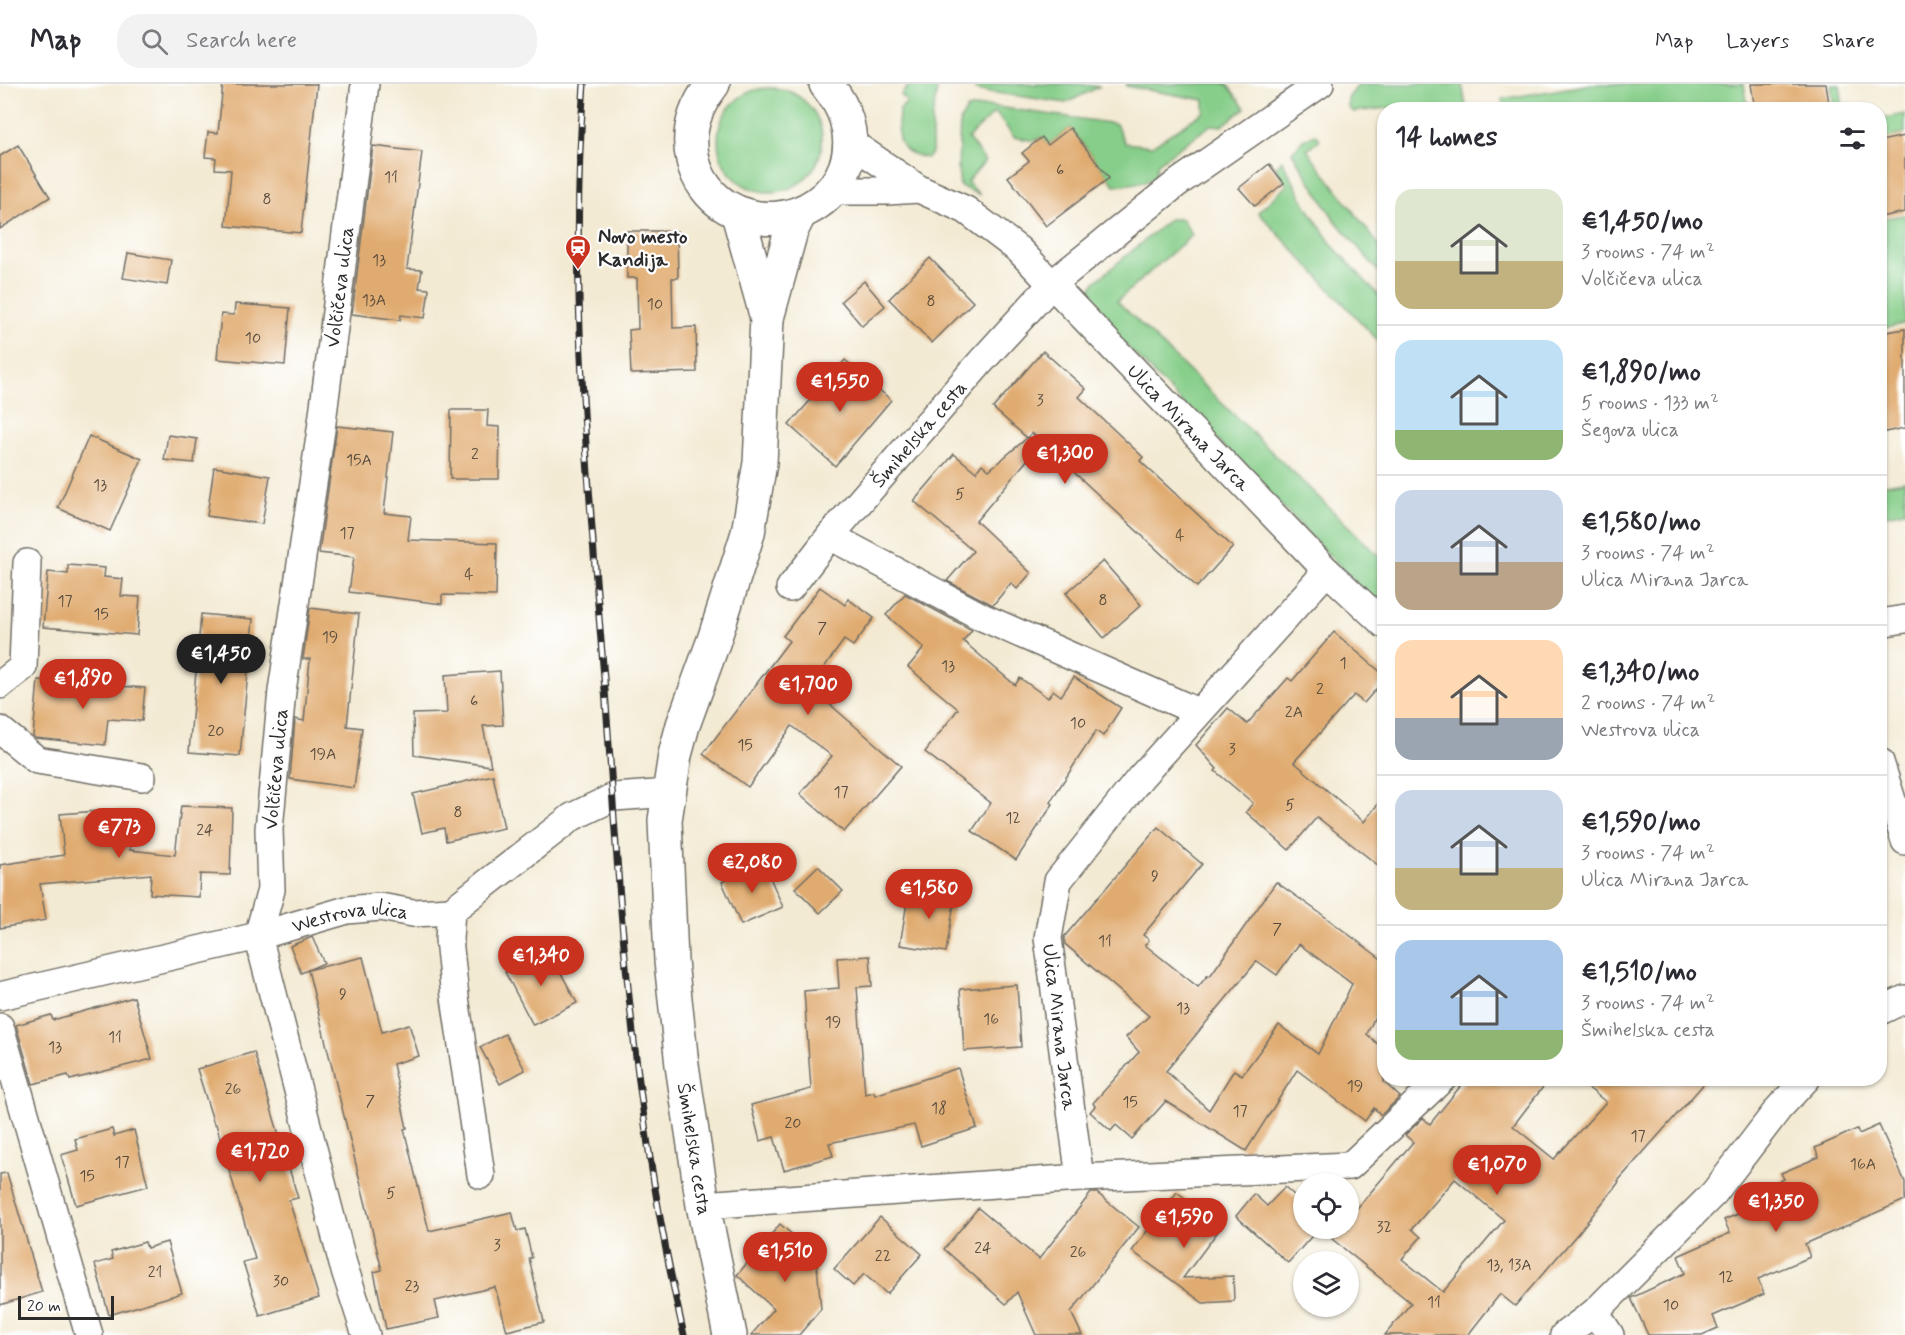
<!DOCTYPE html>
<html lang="en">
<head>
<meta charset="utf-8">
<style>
  body { margin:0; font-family:Mynerve,sans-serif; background:#f2f2f3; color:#2b2b33; height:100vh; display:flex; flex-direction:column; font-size:22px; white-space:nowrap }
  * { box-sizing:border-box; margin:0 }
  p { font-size:20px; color:#7c7c81 }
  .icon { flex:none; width:33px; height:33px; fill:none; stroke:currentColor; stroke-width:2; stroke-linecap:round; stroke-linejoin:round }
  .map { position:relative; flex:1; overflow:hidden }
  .details { position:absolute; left:1377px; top:18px; width:510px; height:984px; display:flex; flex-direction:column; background:#fff; border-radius:24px; box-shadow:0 2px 4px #0004 }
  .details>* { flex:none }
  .controls { position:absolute; left:1293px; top:1089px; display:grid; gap:12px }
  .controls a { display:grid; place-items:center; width:66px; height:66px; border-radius:50%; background:#fff; box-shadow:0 2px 4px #0004; font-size:30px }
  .scale { position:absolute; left:18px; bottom:15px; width:96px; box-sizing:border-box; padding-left:6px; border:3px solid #2b2b2b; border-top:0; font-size:16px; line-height:21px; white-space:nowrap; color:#2b2b2b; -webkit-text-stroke:4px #fff; paint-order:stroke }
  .price { position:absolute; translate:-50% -51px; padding:0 14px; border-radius:21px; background:#c8321e; color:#fff; font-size:20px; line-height:39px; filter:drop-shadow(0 2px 3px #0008) }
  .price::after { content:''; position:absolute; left:50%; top:36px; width:18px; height:14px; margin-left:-9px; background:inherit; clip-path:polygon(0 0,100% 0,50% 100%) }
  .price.selected { background:#222; color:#fff }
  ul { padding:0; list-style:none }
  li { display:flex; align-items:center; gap:18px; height:150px; padding:0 18px }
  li+li { border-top:2px solid #e1e1e2 }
  li span { display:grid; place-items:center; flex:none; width:168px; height:120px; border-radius:18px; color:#555 }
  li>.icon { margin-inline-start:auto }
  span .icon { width:72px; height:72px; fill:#fffc; stroke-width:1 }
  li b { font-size:26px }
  h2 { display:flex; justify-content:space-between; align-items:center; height:72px; padding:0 18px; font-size:26px }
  header { display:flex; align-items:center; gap:36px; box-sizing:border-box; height:84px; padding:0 30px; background:#fff; border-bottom:2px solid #e1e1e2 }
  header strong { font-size:28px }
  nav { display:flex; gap:33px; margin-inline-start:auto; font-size:21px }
  .search { width:420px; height:54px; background:#f2f2f3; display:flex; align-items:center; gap:15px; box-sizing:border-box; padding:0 21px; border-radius:24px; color:#7c7c81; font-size:22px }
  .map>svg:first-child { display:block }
  .green { fill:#86ce89; stroke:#587c5a; stroke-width:1.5 }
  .building { fill:#e0ab6f; fill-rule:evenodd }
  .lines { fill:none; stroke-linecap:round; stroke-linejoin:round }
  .minor-casing { stroke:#716e66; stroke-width:30 }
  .tertiary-casing { stroke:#716e66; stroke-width:36 }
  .minor { stroke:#fff; stroke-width:27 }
  .tertiary { stroke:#fff; stroke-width:33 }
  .rail-casing { stroke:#2b2b2b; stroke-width:7 }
  .rail { stroke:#fff; stroke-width:4.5; stroke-dasharray:14; stroke-linecap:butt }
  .labels { text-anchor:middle; stroke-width:4.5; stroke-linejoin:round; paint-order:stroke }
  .number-label { font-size:16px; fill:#584b3c }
  .poi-label { font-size:20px; font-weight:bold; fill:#2b2b2b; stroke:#fff; text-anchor:start }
  .street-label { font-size:20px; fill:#2b2b2b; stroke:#fff }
</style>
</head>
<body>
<header>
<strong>Map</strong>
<div class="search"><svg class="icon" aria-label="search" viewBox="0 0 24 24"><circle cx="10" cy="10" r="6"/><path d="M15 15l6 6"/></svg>Search here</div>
<nav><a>Map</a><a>Layers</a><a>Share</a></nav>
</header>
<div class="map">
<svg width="1905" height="1251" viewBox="0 0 1905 1251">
  <rect width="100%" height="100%" fill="#fff"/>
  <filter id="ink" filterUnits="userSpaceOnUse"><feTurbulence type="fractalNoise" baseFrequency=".0167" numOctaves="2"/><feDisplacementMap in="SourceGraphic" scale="12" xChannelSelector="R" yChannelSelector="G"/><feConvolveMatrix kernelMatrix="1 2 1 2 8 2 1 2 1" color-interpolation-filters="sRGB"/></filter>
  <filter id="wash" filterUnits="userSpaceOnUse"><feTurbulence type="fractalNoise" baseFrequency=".008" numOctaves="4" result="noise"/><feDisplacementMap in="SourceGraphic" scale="24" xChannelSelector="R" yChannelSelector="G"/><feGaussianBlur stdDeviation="1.35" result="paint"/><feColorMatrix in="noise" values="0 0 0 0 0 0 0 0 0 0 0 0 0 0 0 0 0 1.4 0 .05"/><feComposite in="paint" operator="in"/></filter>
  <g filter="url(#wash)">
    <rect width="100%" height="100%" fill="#f3ead3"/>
    <g class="green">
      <path d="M910 0H938L932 36V69L927 74C896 69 895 52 900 25L907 18 901 11Z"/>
      <path d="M973 0H1079L1099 3 1066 19 976 6Z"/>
      <path d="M1126 0H1227L1245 24 1222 42 1211 41 1158 79 1155 92 1145 98 1115 102 1070 44 1048 61 1042 53 1034 57 1014 53 995 28 968 54 985 77 967 98 980 111 960 102 958 85 960 37 967 25 985 22 997 23 1116 40 1125 59 1152 62 1204 28V16L1126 2Z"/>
      <path d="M1359 0H1462L1466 22 1462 25 1419 26 1415 21 1353 28 1348 23V14Z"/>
      <path d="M1591 0H1744L1748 25H1504L1502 15Z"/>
      <path d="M1831 0H1840L1843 25H1834Z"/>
      <circle cx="770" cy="56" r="52"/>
      <path d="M1905 30V50L1880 55V35Z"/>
      <path d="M1315 50 1320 56 1307 66 1384 168V194L1334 135 1292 68 1303 56Z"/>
      <path d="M1282 76 1307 123 1332 161 1384 217V263L1258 128 1287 101 1275 83Z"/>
      <path d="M1905 131V240L1880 245V135Z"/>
      <path d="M1170 135H1182L1192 151 1117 217 1384 477V528L1094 228C1087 215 1087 210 1095 198Z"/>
      <path d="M1905 397V427L1880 432V401Z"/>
    </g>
    <g id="blocks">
      <g class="building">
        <path d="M223 0H317L301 149 226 142 231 86 215 85 216 74 205 73 208 48 218 49Z"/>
        <path d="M1751 0H1826L1830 26H1755Z"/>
        <path d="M1070 44 1109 94 1046 142 1008 93 1029 77 1022 69 1042 53 1048 61Z"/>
        <path d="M1905 52V128L1880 133V57Z"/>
        <path d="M18 61 50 113 0 145V72Z"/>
        <path d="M373 62 422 68 407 185 422 186 419 204 429 205 425 234 401 231 400 236 352 230Z"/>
        <path d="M1269 80 1284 99 1255 122 1239 104Z"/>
        <path d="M627 147H677L678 194H672L673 244 696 243 697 288 631 290 629 246 638 245 637 194H627Z"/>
        <path d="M128 169 171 176 167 201 123 194Z"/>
        <path d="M930 174 973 218 932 259 889 215Z"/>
        <path d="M864 197 885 222 862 242 841 217Z"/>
        <path d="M235 220 290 224 285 281 217 275 221 230 234 231Z"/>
        <path d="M1905 245V344L1880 349V249Z"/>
        <path d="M1043 267 1086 305 1079 313 1143 373 1140 377 1233 463 1197 503 1032 349 1028 353 1039 362 976 437 1031 489 1017 505 1011 499 993 521 947 497 973 467 914 417 954 370 976 388 982 380 989 386 1027 354 993 324Z"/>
        <path d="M845 276 891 316 835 382 789 341Z"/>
        <path d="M451 326H488L487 342 500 343 499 395H450Z"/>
        <path d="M337 342 393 348 384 429 411 432 408 456 497 459 496 512 442 511V520L349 508 354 473 319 469Z"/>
        <path d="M168 351 197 355 194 379 164 376Z"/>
        <path d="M89 352 142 375 110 447 58 424Z"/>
        <path d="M214 383 270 392 262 440 207 432Z"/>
        <path d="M1103 477 1141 521 1104 554 1066 509Z"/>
        <path d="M68 481 105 484 104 493 123 495 121 512 140 513 137 551 43 543 48 488 68 490Z"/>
        <path d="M820 503 845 521 848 515 874 534 853 562 844 556 812 600 829 613 826 617 901 682 844 748 800 710 832 672 792 642 748 703 703 670 789 557 783 552Z"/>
        <path d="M905 510 972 546 963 557 1015 601 1020 594 1048 614 1053 606 1061 612 1074 593 1121 624 1103 652 1096 647 1050 718 1053 720 1016 776 972 747 991 719 925 668 958 625 908 583 924 564 886 531Z"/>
        <path d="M310 524 359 530 347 642 362 644 354 704 290 695 295 635 304 637 310 575H303Z"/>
        <path d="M201 530 253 535 240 672 189 668Z"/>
        <path d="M1334 548 1384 591V596L1364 619 1354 611 1294 678 1364 738 1384 712V786L1317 733 1289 766 1246 728 1253 719 1215 687 1217 685 1196 661 1228 624 1247 640 1288 594 1292 597Z"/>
        <path d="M500 587 503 641 483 642 491 682 414 671 413 630 447 629 445 591Z"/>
        <path d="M38 596 145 604 142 637 108 635 105 661 35 654 33 652Z"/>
        <path d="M493 691 504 744 446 757 444 744 422 749 413 710Z"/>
        <path d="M181 722 232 724 230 791 200 790 199 813 150 810 151 790 40 800 46 836 0 844V781L64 771 60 730 110 726 133 727 130 766 175 771Z"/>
        <path d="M1158 743 1202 780 1143 851 1149 856 1145 861 1198 903 1208 891 1210 892 1276 798 1320 829 1384 877V913L1367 950 1384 966V998L1400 1013 1381 1031 1374 1024 1365 1037 1297 986 1246 1067 1166 1017 1132 1055 1116 1041 1111 1047 1090 1028 1095 1022 1093 1019 1139 968 1126 953 1149 932 1065 860 1064 853ZM1299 860 1352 900 1318 970 1279 941 1242 991 1234 986 1209 1026 1166 987 1257 877 1277 891Z"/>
        <path d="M764 780 783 823 741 841 722 798Z"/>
        <path d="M818 782 843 807 820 829 795 804Z"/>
        <path d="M925 801 956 807 946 868 900 861 908 812 922 815Z"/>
        <path d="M312 853 324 879 301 889 290 862Z"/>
        <path d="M548 865 577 919 533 941 505 888Z"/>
        <path d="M870 872 872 902 857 903 865 1010 874 1008 875 1011 958 984 977 1044 921 1062 914 1041 829 1059 833 1072 784 1086 774 1053 760 1057 751 1021 811 1005 804 907 839 904 837 874Z"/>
        <path d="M363 873 382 948 409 940 419 972 393 980 407 1044 404 1045 429 1147 512 1128 517 1147 525 1145 532 1174H529L544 1238 507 1247 495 1203 435 1217 439 1234 386 1245 374 1188 382 1186 308 886Z"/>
        <path d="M1017 901 1021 963 964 967 960 905Z"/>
        <path d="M134 913 152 975 70 996 68 991 33 1000 16 941 51 931 53 936Z"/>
        <path d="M505 950 525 986 500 1000 480 963Z"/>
        <path d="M254 968 298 1114 289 1116 319 1214 260 1232 243 1178 255 1175 216 1040H214L197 985Z"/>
        <path d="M1467 994H1550L1513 1042 1554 1075 1606 1018 1576 994H1709L1618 1097 1619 1098 1579 1148 1515 1222 1500 1210 1468 1251H1385L1411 1219 1332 1155 1341 1144H1348V1135L1413 1058 1405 1051 1423 1034 1430 1040ZM1455 1095 1504 1136 1443 1208 1402 1175 1421 1153 1412 1145Z"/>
        <path d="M1879 1041 1905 1098V1116L1805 1160 1810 1173 1758 1195 1764 1210 1713 1232 1718 1244 1702 1251H1648L1631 1214 1685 1189 1678 1172 1730 1149 1724 1136 1777 1113 1771 1100 1784 1095 1781 1089 1819 1073 1815 1064 1857 1045 1859 1050Z"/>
        <path d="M112 1045 114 1052 134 1046 148 1102 76 1121 61 1071 78 1066 75 1055Z"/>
        <path d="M7 1089 42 1208 0 1221V1090Z"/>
        <path d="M1285 1103 1304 1120V1144H1319L1288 1179 1236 1132 1254 1110 1267 1122Z"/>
        <path d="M1177 1108 1222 1142 1183 1194 1233 1192 1234 1217 1203 1219 1132 1167Z"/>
        <path d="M1091 1109H1097L1139 1143 1071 1228 1082 1251H1036L1017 1208 1006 1220 944 1165 978 1124 1039 1175Z"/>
        <path d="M880 1133 922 1170 887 1210 864 1190 853 1202 834 1185Z"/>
        <path d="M780 1140 816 1171 821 1225 799 1251H751L774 1225 737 1191Z"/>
        <path d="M145 1158 147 1164 167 1158 182 1209 109 1231 95 1180 113 1175 111 1168Z"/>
      </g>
    </g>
  </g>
  <g filter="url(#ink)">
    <use href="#blocks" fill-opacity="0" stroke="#716e66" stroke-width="1.5"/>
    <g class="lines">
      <defs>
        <g id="minor">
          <path d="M365 0 321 346 282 607 269 745 271 806 258 852 343 1180 366 1251"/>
          <path id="s1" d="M850 58 919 105 966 126 1019 166 1327 487 1384 540"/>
          <path d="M831 107H887L919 105"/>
          <path d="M830 452 982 533 1198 628"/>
          <path id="s2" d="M790 504 830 452 979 280 1052 200 1176 100 1320 0"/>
          <path d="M1880 539 1905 535"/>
          <path d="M0 601 23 583 27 479"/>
          <path d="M0 646 37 676 142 693"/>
          <path d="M1880 678 1905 757"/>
          <path d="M451 827 449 855 455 913 481 1091"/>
          <path id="s3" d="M0 912 258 852 347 826 380 823 413 829 451 827 572 733 614 713 670 709"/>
          <path d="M1880 927 1905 915"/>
          <path d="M0 943 89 1251"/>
          <path d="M1080 1094 1048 854 1058 797 1140 694 1327 487"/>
          <path d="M703 1121 1080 1094 1350 1082 1443 994"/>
          <path d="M1595 1228 1610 1251"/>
          <path d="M1564 1251 1595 1228 1714 1109 1779 1024 1807 994"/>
        </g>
        <g id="tertiary">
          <path d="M713 0C695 23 686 47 693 76 697 95 710 113 727 123 787 159 868 106 846 35 842 21 835 11 826 0"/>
          <path d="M738 130 767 234"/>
          <path d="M730 1251 703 1121 682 981 671 877 665 736 675 671 683 641 714 556 748 449 760 379 767 234 791 147 799 131"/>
        </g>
      </defs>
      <use href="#minor" class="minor-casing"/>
      <use href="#tertiary" class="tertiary-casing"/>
      <use href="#minor" class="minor"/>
      <use href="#tertiary" class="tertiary"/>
      <defs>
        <path id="rail" d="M584 0C568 202 589 405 605 606 612 698 617 791 626 883 638 1006 656 1130 684 1251"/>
      </defs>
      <use href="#rail" class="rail-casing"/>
      <use href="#rail" class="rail"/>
    </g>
  </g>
  <defs>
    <symbol id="station-pin" viewBox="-11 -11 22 30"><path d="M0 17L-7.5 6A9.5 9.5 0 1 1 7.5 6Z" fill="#c8321e" stroke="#fff"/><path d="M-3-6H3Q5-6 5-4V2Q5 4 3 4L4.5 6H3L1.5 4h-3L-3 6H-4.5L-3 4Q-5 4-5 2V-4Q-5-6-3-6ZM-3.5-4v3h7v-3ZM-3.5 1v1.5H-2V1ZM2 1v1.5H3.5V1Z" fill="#fff"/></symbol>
  </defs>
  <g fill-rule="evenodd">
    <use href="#station-pin" x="563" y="149" width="30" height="40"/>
  </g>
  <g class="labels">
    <g class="number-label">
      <text x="1060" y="91">6</text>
      <text x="391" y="98">11</text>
      <text x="267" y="120">8</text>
      <text x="379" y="181">13</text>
      <text x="374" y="221">13A</text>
      <text x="931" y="222">8</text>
      <text x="655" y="225">10</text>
      <text x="253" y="259">10</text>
      <text x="1040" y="321">3</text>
      <text x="475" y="375">2</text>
      <text x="359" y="381">15A</text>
      <text x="100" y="406">13</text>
      <text x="960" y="415">5</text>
      <text x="347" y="454">17</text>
      <text x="1180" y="456">4</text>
      <text x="469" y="495">4</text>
      <text x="1103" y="521">8</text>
      <text x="65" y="522">17</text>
      <text x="101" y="535">15</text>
      <text x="822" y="549">7</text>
      <text x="330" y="558">19</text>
      <text x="1343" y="584">1</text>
      <text x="948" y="587">13</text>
      <text x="1320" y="610">2</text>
      <text x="474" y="622">6</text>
      <text x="1294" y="633">2A</text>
      <text x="1078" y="644">10</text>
      <text x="216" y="652">20</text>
      <text x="745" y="666">15</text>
      <text x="1232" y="670">3</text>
      <text x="323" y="675">19A</text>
      <text x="841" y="713">17</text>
      <text x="1290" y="726">5</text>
      <text x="458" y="733">8</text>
      <text x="1013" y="739">12</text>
      <text x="205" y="751">24</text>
      <text x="1155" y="797">9</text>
      <text x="1277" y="850">7</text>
      <text x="1105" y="862">11</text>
      <text x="343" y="915">9</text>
      <text x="1183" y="929">13</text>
      <text x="991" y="940">16</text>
      <text x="833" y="943">19</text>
      <text x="115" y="958">11</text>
      <text x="55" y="968">13</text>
      <text x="1355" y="1007">19</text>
      <text x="233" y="1010">26</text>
      <text x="370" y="1022">7</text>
      <text x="1130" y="1023">15</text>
      <text x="939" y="1029">18</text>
      <text x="1240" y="1032">17</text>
      <text x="793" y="1044">20</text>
      <text x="1638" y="1057">17</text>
      <text x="122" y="1083">17</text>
      <text x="1863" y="1085">16A</text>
      <text x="87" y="1097">15</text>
      <text x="391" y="1114">5</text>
      <text x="1384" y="1148">32</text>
      <text x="497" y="1166">3</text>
      <text x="983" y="1169">24</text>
      <text x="1078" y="1173">26</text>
      <text x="883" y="1177">22</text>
      <text x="1509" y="1186">13, 13A</text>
      <text x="155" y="1193">21</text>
      <text x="1726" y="1198">12</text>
      <text x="281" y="1202">30</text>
      <text x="412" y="1207">23</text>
      <text x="1434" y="1223">11</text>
      <text x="1671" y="1226">10</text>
    </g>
    <g class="poi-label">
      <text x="598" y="159">Novo mesto<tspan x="598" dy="23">Kandija</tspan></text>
    </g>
    <g class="street-label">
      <text transform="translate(339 203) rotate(-83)" y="7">Volčičeva ulica</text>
      <text dy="7" stroke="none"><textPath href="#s1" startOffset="447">Ulica Mirana Jarca</textPath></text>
      <text dy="7" stroke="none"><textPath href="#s2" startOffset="201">Šmihelska cesta</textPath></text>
      <text transform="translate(275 685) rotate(-85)" y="7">Volčičeva ulica</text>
      <text dy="7" stroke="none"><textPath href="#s3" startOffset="360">Westrova ulica</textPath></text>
      <text transform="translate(1060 943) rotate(83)" y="7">Ulica Mirana Jarca</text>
      <text transform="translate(695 1065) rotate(81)" y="7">Šmihelska cesta</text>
    </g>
  </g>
</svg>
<div class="controls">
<a><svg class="icon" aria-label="locate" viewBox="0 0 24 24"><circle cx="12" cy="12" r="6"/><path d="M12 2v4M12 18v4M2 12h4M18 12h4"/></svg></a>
<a><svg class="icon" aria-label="layers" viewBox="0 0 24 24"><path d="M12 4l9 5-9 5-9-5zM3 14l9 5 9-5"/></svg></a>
</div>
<div class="scale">20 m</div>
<b class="price" style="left:840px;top:329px">€1,550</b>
<b class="price" style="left:1065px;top:401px">€1,300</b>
<b class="price selected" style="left:221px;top:601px">€1,450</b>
<b class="price" style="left:83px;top:626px">€1,890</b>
<b class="price" style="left:808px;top:632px">€1,700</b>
<b class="price" style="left:119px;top:775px">€773</b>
<b class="price" style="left:752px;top:810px">€2,080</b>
<b class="price" style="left:929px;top:836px">€1,580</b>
<b class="price" style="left:541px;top:903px">€1,340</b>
<b class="price" style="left:260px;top:1099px">€1,720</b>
<b class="price" style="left:1497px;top:1112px">€1,070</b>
<b class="price" style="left:1776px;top:1149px">€1,350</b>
<b class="price" style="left:1184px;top:1165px">€1,590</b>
<b class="price" style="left:785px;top:1199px">€1,510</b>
<section class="details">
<h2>14 homes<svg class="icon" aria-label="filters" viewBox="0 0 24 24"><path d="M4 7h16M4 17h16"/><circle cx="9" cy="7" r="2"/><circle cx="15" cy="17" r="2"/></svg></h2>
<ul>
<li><span style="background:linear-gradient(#dfe7d0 60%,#c2b280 0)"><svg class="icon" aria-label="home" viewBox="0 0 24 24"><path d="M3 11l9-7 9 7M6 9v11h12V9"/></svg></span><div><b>€1,450/mo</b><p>3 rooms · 74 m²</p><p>Volčičeva ulica</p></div></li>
<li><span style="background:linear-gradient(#bfe0f5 75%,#8fb573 0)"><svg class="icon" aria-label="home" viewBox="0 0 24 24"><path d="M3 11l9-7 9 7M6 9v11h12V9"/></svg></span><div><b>€1,890/mo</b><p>5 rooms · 133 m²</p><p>Šegova ulica</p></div></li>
<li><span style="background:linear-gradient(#c9d6e8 60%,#b9a48a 0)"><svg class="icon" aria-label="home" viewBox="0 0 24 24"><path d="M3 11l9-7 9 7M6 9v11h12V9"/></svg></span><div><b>€1,580/mo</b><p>3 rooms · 74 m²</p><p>Ulica Mirana Jarca</p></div></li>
<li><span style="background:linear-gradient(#ffd9b3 65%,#9aa5b1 0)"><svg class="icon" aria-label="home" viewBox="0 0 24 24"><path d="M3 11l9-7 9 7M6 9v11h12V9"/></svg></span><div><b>€1,340/mo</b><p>2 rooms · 74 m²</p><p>Westrova ulica</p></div></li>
<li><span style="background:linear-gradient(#c9d6e8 65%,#c2b280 0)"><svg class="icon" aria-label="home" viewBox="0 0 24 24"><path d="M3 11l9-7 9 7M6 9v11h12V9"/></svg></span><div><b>€1,590/mo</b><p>3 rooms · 74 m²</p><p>Ulica Mirana Jarca</p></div></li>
<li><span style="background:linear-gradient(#a9c7e8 75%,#8fb573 0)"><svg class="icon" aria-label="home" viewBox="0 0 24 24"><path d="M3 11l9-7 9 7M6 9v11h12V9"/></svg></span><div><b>€1,510/mo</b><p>3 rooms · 74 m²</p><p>Šmihelska cesta</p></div></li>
</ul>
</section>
</div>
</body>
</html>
